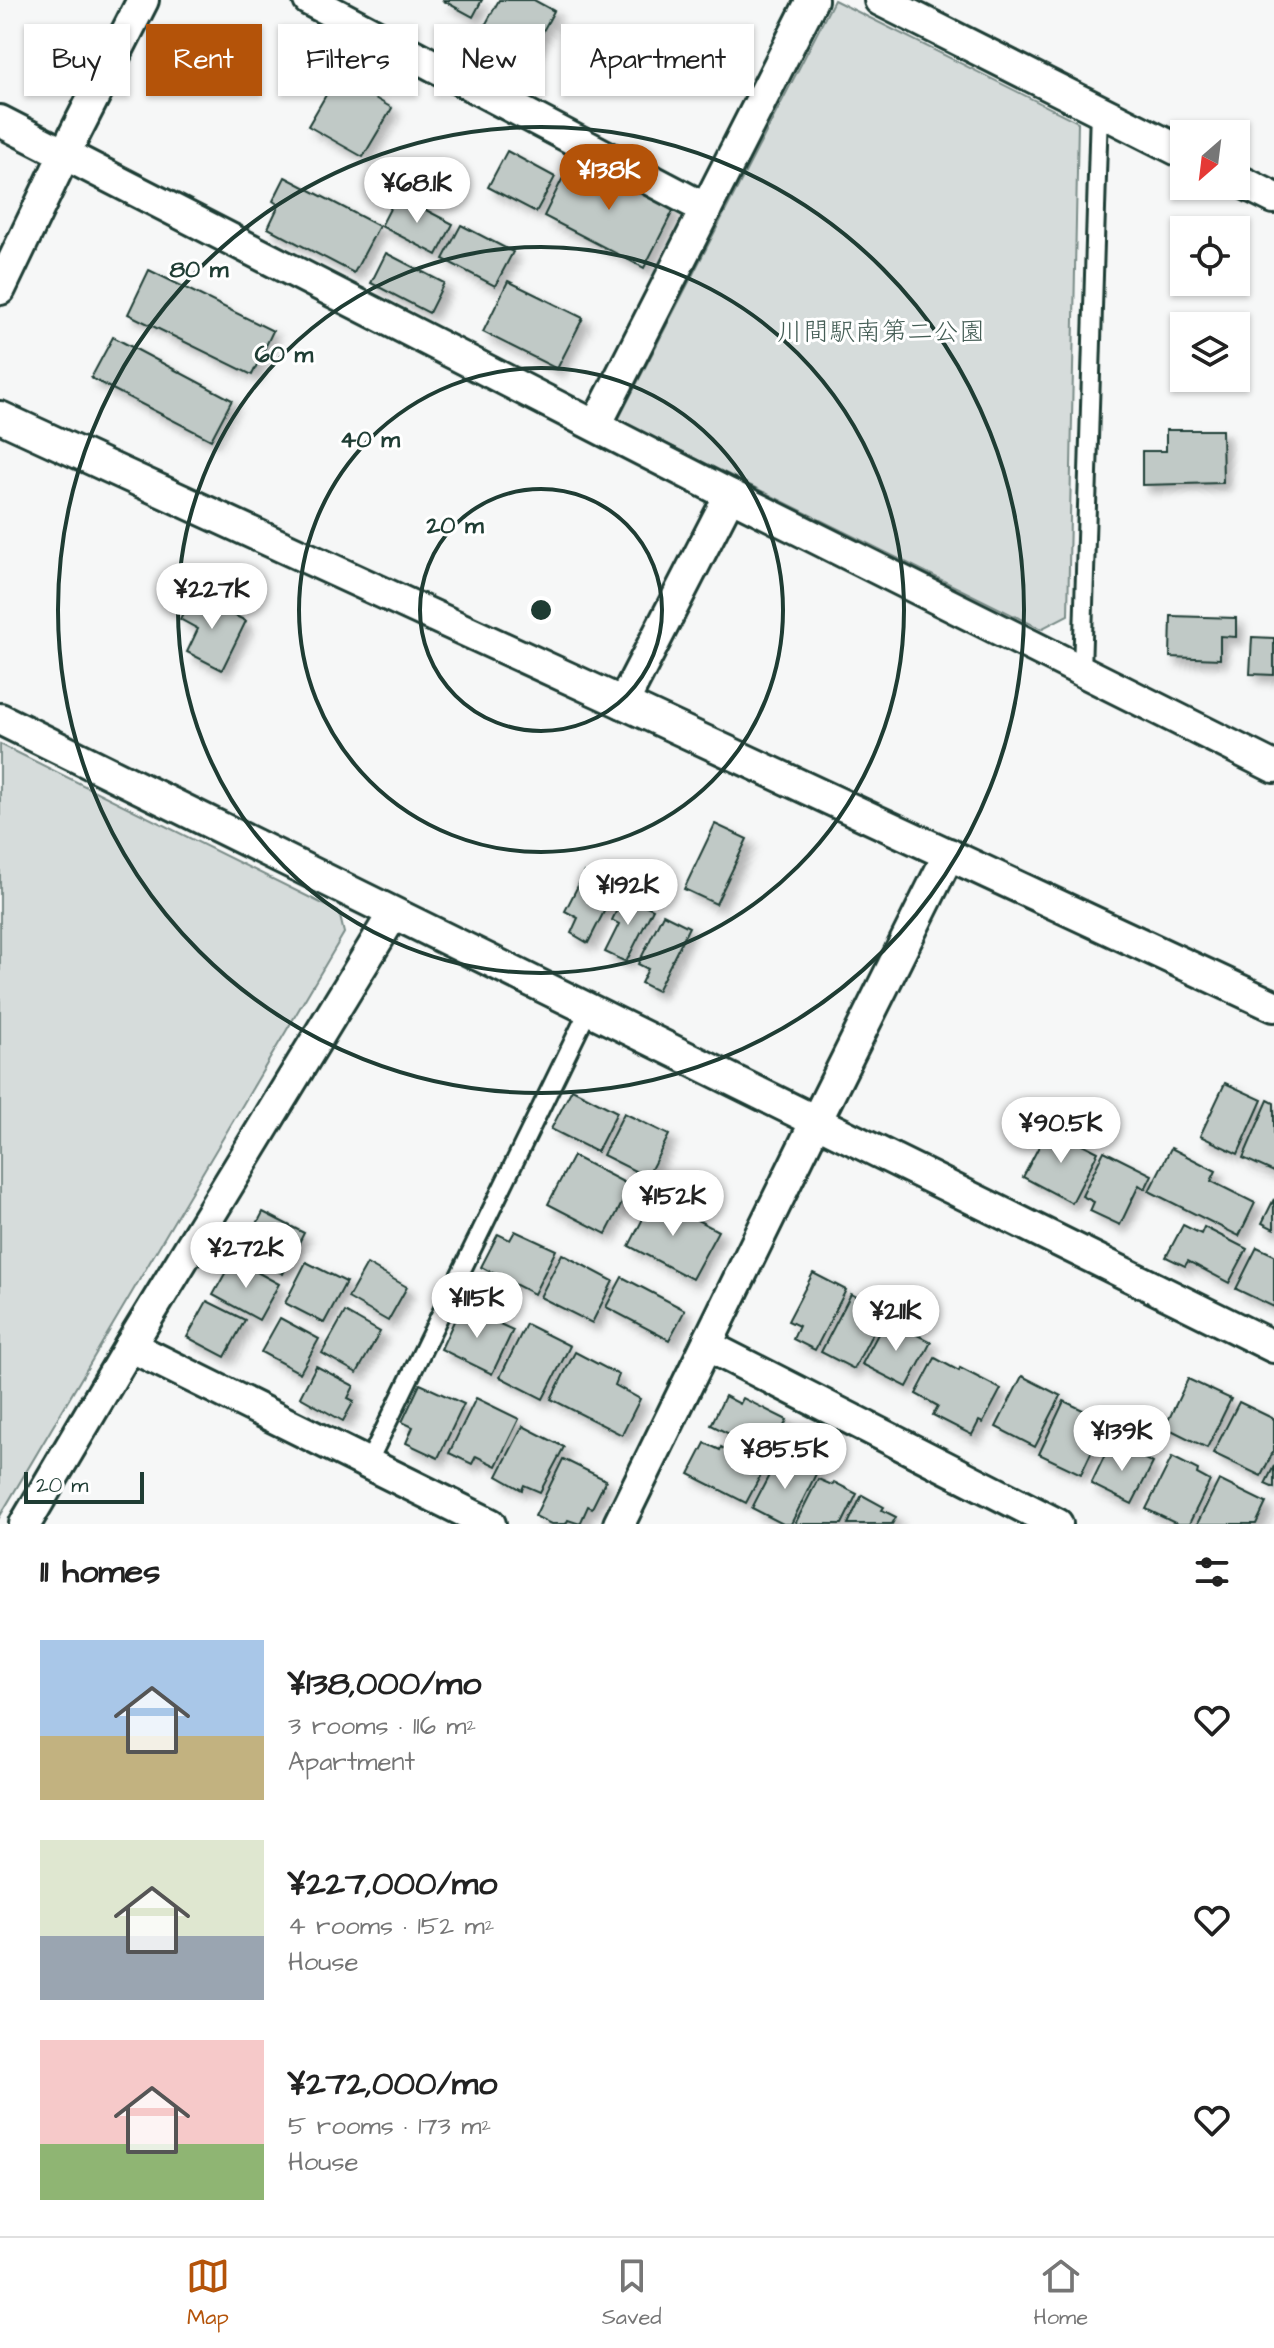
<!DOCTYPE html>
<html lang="en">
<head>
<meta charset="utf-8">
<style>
  body { margin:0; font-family:"Architects Daughter","Klee One",sans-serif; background:#f2f2f2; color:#222; height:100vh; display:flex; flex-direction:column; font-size:30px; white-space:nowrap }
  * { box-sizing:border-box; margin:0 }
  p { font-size:26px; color:#767676 }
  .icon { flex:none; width:44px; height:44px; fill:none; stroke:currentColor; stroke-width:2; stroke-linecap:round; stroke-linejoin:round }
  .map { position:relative; height:1524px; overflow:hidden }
  .panel { display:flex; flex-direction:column; background:#fff; flex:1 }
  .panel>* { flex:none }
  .top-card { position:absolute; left:24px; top:24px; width:800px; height:72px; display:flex; gap:16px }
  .needle { width:52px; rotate:208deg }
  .tools { position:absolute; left:1170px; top:120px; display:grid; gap:16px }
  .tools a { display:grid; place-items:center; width:80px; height:80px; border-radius:0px; background:#fff; box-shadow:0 2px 6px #0004; font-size:40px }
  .scale { position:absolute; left:24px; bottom:20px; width:120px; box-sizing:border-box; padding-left:8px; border:4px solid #1f3d34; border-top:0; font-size:22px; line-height:28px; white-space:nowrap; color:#1f3d34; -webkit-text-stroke:6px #fff; paint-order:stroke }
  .price { position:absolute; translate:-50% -68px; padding:0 18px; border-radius:28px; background:#fff; color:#222; font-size:26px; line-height:52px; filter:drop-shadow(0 2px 4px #0008) }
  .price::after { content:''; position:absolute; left:50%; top:48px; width:24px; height:18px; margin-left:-12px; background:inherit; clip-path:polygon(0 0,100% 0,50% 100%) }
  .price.current { background:#b45309; color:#fff }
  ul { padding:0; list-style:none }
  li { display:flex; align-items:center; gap:24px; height:200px; padding:0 40px }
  li span { display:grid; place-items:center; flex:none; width:224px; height:160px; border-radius:0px; color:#555 }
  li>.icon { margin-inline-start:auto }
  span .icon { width:96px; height:96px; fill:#fffc; stroke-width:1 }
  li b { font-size:34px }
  h2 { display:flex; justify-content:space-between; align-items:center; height:96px; padding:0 40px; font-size:34px }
  .chip { padding:0 28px; border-radius:0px; background:#fff; box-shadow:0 2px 6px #0004; font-size:28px; line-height:72px }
  .chip.current { background:#b45309; color:#fff }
  .dock { display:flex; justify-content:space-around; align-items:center; height:112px; border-top:2px solid #e0e0e0; background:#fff; font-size:22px; color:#767676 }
  .dock a { display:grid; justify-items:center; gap:4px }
  .dock .current { color:#b45309 }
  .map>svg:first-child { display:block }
  .green { fill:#d6dcdb; stroke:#7a8c88; stroke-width:2 }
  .building { fill:#c0c9c6; stroke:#1f3d34; stroke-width:2; filter:url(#shadow) }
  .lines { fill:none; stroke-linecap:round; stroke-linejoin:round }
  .service-casing { stroke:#1f3d34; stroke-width:22 }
  .minor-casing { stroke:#1f3d34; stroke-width:36 }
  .service { stroke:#fff; stroke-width:16 }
  .minor { stroke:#fff; stroke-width:30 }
  .ring { fill:none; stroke:#1f3d34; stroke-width:4 }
  .labels { text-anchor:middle; stroke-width:6; stroke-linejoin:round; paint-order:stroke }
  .park-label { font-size:26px; fill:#445d55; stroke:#fff }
  .centre { fill:#1f3d34; stroke:#fff; stroke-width:4 }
  .ring-label { font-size:24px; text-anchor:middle; font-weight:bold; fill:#1f3d34; stroke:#fff; stroke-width:6; stroke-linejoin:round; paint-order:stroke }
</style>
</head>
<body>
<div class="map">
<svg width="1274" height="1524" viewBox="0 0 1274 1524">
  <defs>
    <filter id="shadow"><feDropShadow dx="7" dy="7" stdDeviation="4" flood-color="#0004"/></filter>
  </defs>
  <rect width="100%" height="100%" fill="#f6f7f7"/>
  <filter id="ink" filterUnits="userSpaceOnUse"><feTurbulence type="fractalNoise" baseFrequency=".0125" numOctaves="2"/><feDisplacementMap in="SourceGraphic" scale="16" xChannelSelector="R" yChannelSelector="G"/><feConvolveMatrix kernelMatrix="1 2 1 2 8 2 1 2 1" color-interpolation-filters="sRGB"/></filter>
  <g filter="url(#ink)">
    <g class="green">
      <path d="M834 0 1078 122 1068 615 1041 629 618 420Z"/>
      <path d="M0 744 339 912 344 933 0 1516Z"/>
    </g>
    <g class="building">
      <path d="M442 0H482L473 17Z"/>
      <path d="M499 0H534L554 11 525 64 478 38Z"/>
      <path d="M337 76 392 108 363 157 308 126Z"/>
      <path d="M507 151 555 177 536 212 488 187Z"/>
      <path d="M573 157 674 209 644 268 544 216Z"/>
      <path d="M285 177 379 226 354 273 268 228 279 205 273 201Z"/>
      <path d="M397 195 453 224 437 255 381 226Z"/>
      <path d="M461 225 513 252 495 286 443 259Z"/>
      <path d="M386 253 444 283 429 313 371 283Z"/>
      <path d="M149 270 273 331 252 375 128 314Z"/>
      <path d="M508 281 583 318 557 369 483 332Z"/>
      <path d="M113 337 232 400 211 440 91 378Z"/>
      <path d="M1166 430H1222L1223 483 1142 485V451H1166Z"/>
      <path d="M192 594 246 621 222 670 187 652 198 629 180 619Z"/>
      <path d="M1171 616 1236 618V637L1220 636V659L1170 657Z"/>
      <path d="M1252 637 1274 638V675L1250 674Z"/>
      <path d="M715 824 747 839 716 904 684 889Z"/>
      <path d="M585 872 616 888 588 943 571 933 578 918 565 911Z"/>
      <path d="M624 895 653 909 626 962 605 952 619 924 612 920Z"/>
      <path d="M663 914 689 927 657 991 641 983 648 969 638 964Z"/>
      <path d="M1225 1083 1262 1100 1238 1154 1200 1136Z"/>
      <path d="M572 1089 617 1112 597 1152 551 1129Z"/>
      <path d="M1268 1100 1274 1103V1172L1243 1158Z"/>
      <path d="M624 1113 669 1135 647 1177 603 1155Z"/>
      <path d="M1049 1127 1098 1152 1072 1203 1023 1177Z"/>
      <path d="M1171 1148 1216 1171 1211 1181 1255 1203 1239 1236 1149 1191Z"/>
      <path d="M1104 1151 1152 1175 1145 1189 1139 1185 1120 1225 1090 1211 1094 1202 1082 1196Z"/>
      <path d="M573 1156 631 1186 606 1234 548 1204Z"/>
      <path d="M654 1197 718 1231 692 1279 629 1246Z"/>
      <path d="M1274 1199V1229L1262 1223Z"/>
      <path d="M263 1212 304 1233 283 1274 242 1253Z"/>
      <path d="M1183 1225 1201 1234 1204 1227 1247 1249 1229 1283 1188 1261 1185 1266 1166 1257Z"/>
      <path d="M515 1231 556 1250 534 1294 481 1267 498 1234 510 1240Z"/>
      <path d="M1257 1247 1274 1255V1307L1236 1289Z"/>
      <path d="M562 1254 613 1281 592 1323 540 1297Z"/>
      <path d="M233 1259 279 1284 259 1320 213 1295Z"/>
      <path d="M306 1262 346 1282 324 1323 285 1303Z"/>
      <path d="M367 1264 407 1287 388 1321 348 1298Z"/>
      <path d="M813 1273 846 1290 815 1350 793 1339 799 1326 788 1321Z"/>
      <path d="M622 1277 685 1310 669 1340 606 1307Z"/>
      <path d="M851 1294 884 1311 854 1369 821 1352Z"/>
      <path d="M207 1301 245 1320 225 1357 187 1337Z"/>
      <path d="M461 1306 513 1330 492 1374 441 1349Z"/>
      <path d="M345 1312 380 1332 357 1373 322 1353Z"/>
      <path d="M280 1318 319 1339 300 1373 261 1352Z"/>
      <path d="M886 1319 931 1342 907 1387 862 1364Z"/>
      <path d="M526 1324 570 1346 543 1399 500 1377Z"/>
      <path d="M575 1352 619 1375 615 1385 640 1399 622 1435 551 1399Z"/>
      <path d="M935 1358 959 1371 960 1368 1001 1389 983 1423 979 1421 972 1435 933 1415 938 1406 916 1394Z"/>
      <path d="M316 1366 354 1386 348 1398 354 1401 343 1421 300 1397Z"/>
      <path d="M1022 1376 1061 1396 1035 1447 996 1427Z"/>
      <path d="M1188 1379 1231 1399 1207 1448 1165 1427Z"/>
      <path d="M420 1384 464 1404 438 1458 406 1443 413 1427 402 1422Z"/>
      <path d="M725 1396 740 1404 743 1398 787 1420 770 1454 711 1425Z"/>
      <path d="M476 1398 519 1419 496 1466 476 1456 472 1464 449 1453Z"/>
      <path d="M1064 1401 1106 1421 1081 1474 1039 1454Z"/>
      <path d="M1239 1402 1274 1419V1450L1261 1476 1213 1453Z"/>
      <path d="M523 1426 564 1447 540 1492 524 1485 522 1490 497 1476Z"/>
      <path d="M1111 1442 1153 1463 1132 1504 1091 1484Z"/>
      <path d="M705 1443 720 1450 721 1447 764 1469 746 1503 689 1474Z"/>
      <path d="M779 1456 795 1465 797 1461 817 1472 791 1524H783L752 1508Z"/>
      <path d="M1172 1457 1198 1470 1197 1474 1210 1481 1189 1524H1177L1146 1509Z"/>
      <path d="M563 1459 606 1480 592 1508 588 1506 580 1524 568 1520 566 1524H551L535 1516Z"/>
      <path d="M1274 1466V1488L1265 1484Z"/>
      <path d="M818 1479 832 1485 834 1482 857 1494 842 1524H795Z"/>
      <path d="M1219 1480 1266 1503 1256 1524H1197Z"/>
      <path d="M862 1495 884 1507 882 1510 896 1517 892 1524H848Z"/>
    </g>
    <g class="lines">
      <defs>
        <g id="service">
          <path d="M1082 671 1099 110"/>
          <path d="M368 1463 589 1009"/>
        </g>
        <g id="minor">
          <path d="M309 0 706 209"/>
          <path d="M880 0 1184 153"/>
          <path d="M0 121 730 495 1274 767"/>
          <path d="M1236 179 1274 198"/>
          <path d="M0 289 65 153 143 0"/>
          <path d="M0 417 623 703 1274 1006"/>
          <path d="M596 425 812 0"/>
          <path d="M623 703 730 495"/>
          <path d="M0 719 1274 1347"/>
          <path d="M130 1346 490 1524"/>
          <path d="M708 1346 1057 1524"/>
          <path d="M25 1524 130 1346 393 914"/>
          <path d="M619 1524 816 1121 949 854"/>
        </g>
      </defs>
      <use href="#service" class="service-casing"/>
      <use href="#minor" class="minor-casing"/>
      <use href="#service" class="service"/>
      <use href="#minor" class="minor"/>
    </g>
  </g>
  <g class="ring">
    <circle cx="541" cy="610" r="121"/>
    <circle cx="541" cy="610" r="242"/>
    <circle cx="541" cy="610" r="363"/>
    <circle cx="541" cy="610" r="483"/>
  </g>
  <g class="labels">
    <g class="park-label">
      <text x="881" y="340">川間駅南第二公園</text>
    </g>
  </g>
  <circle cx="541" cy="610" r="12" class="centre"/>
  <g class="ring-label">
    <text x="199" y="277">80 m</text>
    <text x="284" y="362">60 m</text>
    <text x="370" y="447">40 m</text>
    <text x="455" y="533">20 m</text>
  </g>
</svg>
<div class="tools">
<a><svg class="needle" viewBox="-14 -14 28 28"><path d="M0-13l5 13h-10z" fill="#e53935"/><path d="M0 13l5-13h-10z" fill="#767676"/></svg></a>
<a><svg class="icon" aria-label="locate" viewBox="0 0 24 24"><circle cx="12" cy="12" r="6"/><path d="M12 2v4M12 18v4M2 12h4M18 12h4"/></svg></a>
<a><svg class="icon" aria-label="layers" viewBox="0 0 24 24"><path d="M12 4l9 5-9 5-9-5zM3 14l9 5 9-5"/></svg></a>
</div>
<div class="scale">20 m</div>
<b class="price current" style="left:609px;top:212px">¥138K</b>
<b class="price" style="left:417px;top:225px">¥68.1K</b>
<b class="price" style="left:212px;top:631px">¥227K</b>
<b class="price" style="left:628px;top:927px">¥192K</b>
<b class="price" style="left:1061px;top:1165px">¥90.5K</b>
<b class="price" style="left:673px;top:1238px">¥152K</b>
<b class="price" style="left:246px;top:1290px">¥272K</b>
<b class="price" style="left:477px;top:1340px">¥115K</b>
<b class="price" style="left:896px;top:1353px">¥211K</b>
<b class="price" style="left:1122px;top:1473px">¥139K</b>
<b class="price" style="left:785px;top:1491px">¥85.5K</b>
<div class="top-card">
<a class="chip">Buy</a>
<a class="chip current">Rent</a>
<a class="chip">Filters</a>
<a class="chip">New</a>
<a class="chip">Apartment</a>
</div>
</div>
<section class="panel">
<h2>11 homes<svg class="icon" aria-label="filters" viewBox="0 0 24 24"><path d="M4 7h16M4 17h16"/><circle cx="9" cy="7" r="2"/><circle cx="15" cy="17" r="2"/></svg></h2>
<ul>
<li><span style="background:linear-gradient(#a9c7e8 60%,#c2b280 0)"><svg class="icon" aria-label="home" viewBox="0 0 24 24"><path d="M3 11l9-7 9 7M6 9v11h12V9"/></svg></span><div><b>¥138,000/mo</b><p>3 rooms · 116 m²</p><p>Apartment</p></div><svg class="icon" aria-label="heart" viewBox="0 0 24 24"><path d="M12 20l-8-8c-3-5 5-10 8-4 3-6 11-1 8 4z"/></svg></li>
<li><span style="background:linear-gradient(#dfe7d0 60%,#9aa5b1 0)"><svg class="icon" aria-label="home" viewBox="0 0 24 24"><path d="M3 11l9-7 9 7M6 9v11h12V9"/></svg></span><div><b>¥227,000/mo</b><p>4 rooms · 152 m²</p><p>House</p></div><svg class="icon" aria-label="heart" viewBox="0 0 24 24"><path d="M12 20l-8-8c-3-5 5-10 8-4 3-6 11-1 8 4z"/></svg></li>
<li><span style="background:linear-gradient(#f6c9c9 65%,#8fb573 0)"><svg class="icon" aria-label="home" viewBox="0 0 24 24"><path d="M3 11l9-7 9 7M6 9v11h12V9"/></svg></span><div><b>¥272,000/mo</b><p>5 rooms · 173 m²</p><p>House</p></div><svg class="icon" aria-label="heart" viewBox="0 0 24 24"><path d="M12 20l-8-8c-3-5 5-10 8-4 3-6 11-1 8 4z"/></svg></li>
</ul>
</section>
<nav class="dock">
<a class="current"><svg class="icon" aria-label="map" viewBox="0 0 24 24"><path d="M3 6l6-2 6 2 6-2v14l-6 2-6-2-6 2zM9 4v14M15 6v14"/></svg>Map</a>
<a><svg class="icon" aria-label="saved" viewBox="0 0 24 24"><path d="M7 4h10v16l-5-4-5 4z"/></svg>Saved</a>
<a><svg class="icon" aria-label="home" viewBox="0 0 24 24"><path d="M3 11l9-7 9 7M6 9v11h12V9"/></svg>Home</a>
</nav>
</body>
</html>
